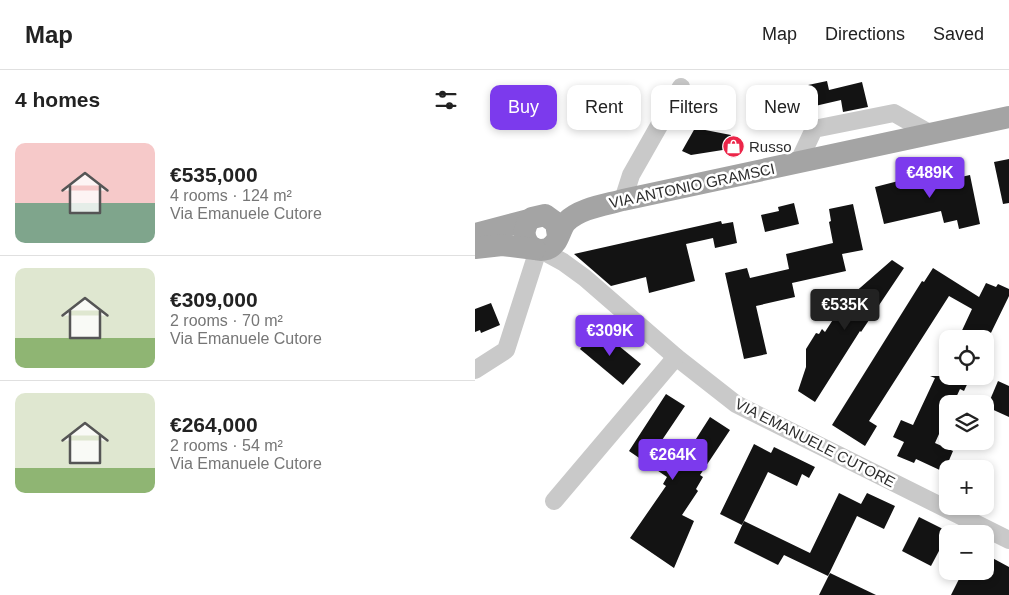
<!DOCTYPE html>
<html lang="en">
<head>
<meta charset="utf-8">
<style>
  body { margin:0; font-family:Arial,sans-serif; background:#f2f2f2; color:#222; height:100vh; display:flex; flex-direction:column; font-size:19px; white-space:nowrap }
  * { box-sizing:border-box; margin:0 }
  p { font-size:16px; color:#767676 }
  .icon { flex:none; width:28px; height:28px; fill:none; stroke:currentColor; stroke-width:2; stroke-linecap:round; stroke-linejoin:round }
  .map { position:relative; flex:1; overflow:hidden }
  .panel { display:flex; flex-direction:column; background:#fff; width:475px }
  .panel>* { flex:none }
  .top-card { position:absolute; left:15px; top:15px; width:444px; height:45px; display:flex; gap:10px }
  .buttons { position:absolute; left:464px; top:260px; display:grid; gap:10px }
  .buttons a { display:grid; place-items:center; width:55px; height:55px; border-radius:10px; background:#fff; box-shadow:0 2px 8px #0003; font-size:25px }
  .price { position:absolute; translate:-50% -42px; padding:0 11px; border-radius:5px; background:#7c3aed; color:#fff; font-size:16px; line-height:32px; filter:drop-shadow(0 1px 2px #0008) }
  .price::after { content:''; position:absolute; left:50%; top:30px; width:15px; height:11px; margin-left:-8px; background:inherit; clip-path:polygon(0 0,100% 0,50% 100%) }
  .price.on { background:#222; color:#fff }
  ul { padding:0; list-style:none }
  li { display:flex; align-items:center; gap:15px; height:125px; padding:0 15px }
  li+li { border-top:1px solid #e0e0e0 }
  li span { display:grid; place-items:center; flex:none; width:140px; height:100px; border-radius:10px; color:#555 }
  li>.icon { margin-inline-start:auto }
  span .icon { width:60px; height:60px; fill:#fffc; stroke-width:1 }
  li b { font-size:21px }
  h2 { display:flex; justify-content:space-between; align-items:center; height:60px; padding:0 15px; font-size:21px }
  .tag { padding:0 18px; border-radius:10px; background:#fff; box-shadow:0 2px 8px #0003; font-size:18px; line-height:45px }
  .tag.on { background:#7c3aed; color:#fff }
  header { display:flex; align-items:center; gap:30px; box-sizing:border-box; height:70px; padding:0 25px; background:#fff; border-bottom:1px solid #e0e0e0 }
  header strong { font-size:24px }
  nav { display:flex; gap:28px; margin-inline-start:auto; font-size:18px }
  main { display:flex; flex:1; min-height:0 }
  .map>svg:first-child { display:block }
  .building { fill:#131313 }
  .lines { fill:none; stroke-linecap:round; stroke-linejoin:round }
  .minor { stroke:#c9c9c9; stroke-width:18 }
  .major { stroke:#a4a4a4; stroke-width:22 }
  .labels { text-anchor:middle; stroke-width:5; stroke-linejoin:round; paint-order:stroke }
  .poi-label { font-size:15px; fill:#2c2c2c; stroke:#fff; text-anchor:start }
  .street-label { font-size:15px; fill:#2c2c2c; stroke:#fff }
</style>
</head>
<body>
<header>
<strong>Map</strong>
<nav><a>Map</a><a>Directions</a><a>Saved</a></nav>
</header>
<main>
<section class="panel">
<h2>4 homes<svg class="icon" aria-label="filters" viewBox="0 0 24 24"><path d="M4 7h16M4 17h16"/><circle cx="9" cy="7" r="2"/><circle cx="15" cy="17" r="2"/></svg></h2>
<ul>
<li><span style="background:linear-gradient(#f6c9c9 60%,#7fa58c 0)"><svg class="icon" aria-label="home" viewBox="0 0 24 24"><path d="M3 11l9-7 9 7M6 9v11h12V9"/></svg></span><div><b>€535,000</b><p>4 rooms · 124 m²</p><p>Via Emanuele Cutore</p></div></li>
<li><span style="background:linear-gradient(#dfe7d0 70%,#8fb573 0)"><svg class="icon" aria-label="home" viewBox="0 0 24 24"><path d="M3 11l9-7 9 7M6 9v11h12V9"/></svg></span><div><b>€309,000</b><p>2 rooms · 70 m²</p><p>Via Emanuele Cutore</p></div></li>
<li><span style="background:linear-gradient(#dfe7d0 75%,#8fb573 0)"><svg class="icon" aria-label="home" viewBox="0 0 24 24"><path d="M3 11l9-7 9 7M6 9v11h12V9"/></svg></span><div><b>€264,000</b><p>2 rooms · 54 m²</p><p>Via Emanuele Cutore</p></div></li>
</ul>
</section>
<div class="map">
<svg width="534" height="525" viewBox="0 0 534 525">
  <rect width="100%" height="100%" fill="#fff"/>
  <g class="building">
    <path d="M352 11 354 20 387 12 393 37 368 42 366 30 340 36 342 43 329 45 330 54 308 59 300 22Z"/>
    <path d="M220 58 256 65 254 79 216 85 207 81Z"/>
    <path d="M534 89V133L528 134 519 92Z"/>
    <path d="M474 98 477 109 495 105 505 154 484 159 482 150 469 153 466 141 409 154 400 117Z"/>
    <path d="M319 133 324 154 290 162 286 145 304 141 303 137Z"/>
    <path d="M378 134 388 180 367 184 371 201 317 213 320 227 281 236 292 284 269 289 250 203 272 198 275 208 314 199 311 184 358 173 354 152 356 151 354 139Z"/>
    <path d="M246 151 247 154 258 152 262 173 240 178 238 168 211 174 220 211 174 223 171 207 136 216 99 184Z"/>
    <path d="M417 190 429 198 386 262 385 261 340 332 323 321 331 297V279L341 263 344 264 347 259 350 262 370 231Z"/>
    <path d="M458 198 504 227 511 213 521 217 523 214 534 219V226L513 269H483L497 239 474 226 394 351 402 356 390 376 357 355 447 211 449 212Z"/>
    <path d="M16 233 25 255 6 263 5 260 0 262V239Z"/>
    <path d="M122 258 166 294 148 315 105 279Z"/>
    <path d="M455 306H496L489 321 485 319 478 334H472V346L460 373 478 381 469 402 441 389 439 393 422 386 429 372 418 367 426 350 438 355 460 308Z"/>
    <path d="M523 311 534 316V347L512 337Z"/>
    <path d="M191 324 210 336 181 379 205 394 235 347 255 360 225 405 228 407 221 419 223 421 207 445 219 451 199 498 155 468 191 416 188 414 192 407 154 381Z"/>
    <path d="M279 374 296 383 299 377 340 397 334 408 327 404 322 416 293 402 267 455 245 444Z"/>
    <path d="M364 423 386 434 392 423 420 436 409 459 382 446 353 506 309 485 303 495 259 473 269 451 335 483Z"/>
    <path d="M444 447 474 462 456 496 427 481Z"/>
    <path d="M510 484 534 497V525H476L488 501H510Z"/>
    <path d="M355 503 401 525H344Z"/>
  </g>
  <g class="lines">
    <g class="minor">
      <path d="M323 93 339 59 419 43 456 64"/>
      <path d="M148 130 156 105 206 17"/>
      <path d="M66 180 88 192 110 208 201 287 261 334 534 470"/>
      <path d="M0 300 31 280 63 180"/>
      <path d="M79 431 201 287"/>
    </g>
    <g class="major">
      <path d="M0 164 54 150"/>
      <path d="M83 166 81 153 70 145 57 148C42 160 52 185 72 179 84 175 84 160 91 152 105 138 130 135 148 130L534 47"/>
      <path d="M0 178 27 175 60 179"/>
    </g>
  </g>
  <defs>
    <symbol id="shop-disc" viewBox="-11 -11 22 22"><circle r="9.5" fill="#ec2549" stroke="#fff"/><path d="M-5-2.5h2.3a2.7 3.5 0 0 1 5.4 0H5L5.5 6h-11ZM-1.5-2.5h3a1.5 2.3 0 0 0-3 0Z" fill="#fff"/></symbol>
  </defs>
  <g fill-rule="evenodd">
    <use href="#shop-disc" x="246" y="64" width="25" height="25"/>
  </g>
  <g class="labels">
    <g class="poi-label">
      <text x="274" y="82">Russo</text>
    </g>
    <g class="street-label">
      <text transform="translate(217 116) rotate(-12)" y="5">VIA ANTONIO GRAMSCI</text>
      <text transform="translate(340 373) rotate(27)" y="5">VIA EMANUELE CUTORE</text>
    </g>
  </g>
</svg>
<div class="buttons">
<a><svg class="icon" aria-label="locate" viewBox="0 0 24 24"><circle cx="12" cy="12" r="6"/><path d="M12 2v4M12 18v4M2 12h4M18 12h4"/></svg></a>
<a><svg class="icon" aria-label="layers" viewBox="0 0 24 24"><path d="M12 4l9 5-9 5-9-5zM3 14l9 5 9-5"/></svg></a>
<a>+</a>
<a>−</a>
</div>
<b class="price" style="left:455px;top:129px">€489K</b>
<b class="price on" style="left:370px;top:261px">€535K</b>
<b class="price" style="left:135px;top:287px">€309K</b>
<b class="price" style="left:198px;top:411px">€264K</b>
<div class="top-card">
<a class="tag on">Buy</a>
<a class="tag">Rent</a>
<a class="tag">Filters</a>
<a class="tag">New</a>
</div>
</div>
</main>
</body>
</html>
